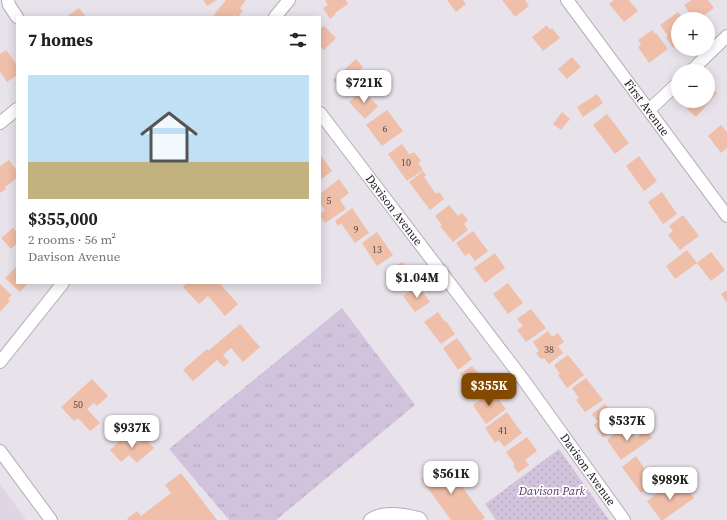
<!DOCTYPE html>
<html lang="en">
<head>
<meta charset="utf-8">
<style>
  body { margin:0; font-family:"Source Serif 4",serif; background:#f6f6f6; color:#202124; height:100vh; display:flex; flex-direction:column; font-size:15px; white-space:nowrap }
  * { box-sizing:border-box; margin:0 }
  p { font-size:13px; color:#757577 }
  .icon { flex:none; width:22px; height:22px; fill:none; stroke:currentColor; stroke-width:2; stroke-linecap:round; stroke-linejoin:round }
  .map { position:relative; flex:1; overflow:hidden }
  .details { position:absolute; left:16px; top:16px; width:305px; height:268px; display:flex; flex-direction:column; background:#fff; border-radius:0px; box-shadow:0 2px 10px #0003 }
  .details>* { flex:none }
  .fabs { position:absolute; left:671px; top:12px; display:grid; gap:8px }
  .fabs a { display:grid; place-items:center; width:44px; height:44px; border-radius:50%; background:#fff; box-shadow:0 2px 10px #0003; font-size:20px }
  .price { position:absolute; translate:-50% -34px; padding:0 9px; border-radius:8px; background:#fff; color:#222; font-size:13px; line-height:26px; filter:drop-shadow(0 1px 2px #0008) }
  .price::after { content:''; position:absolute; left:50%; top:24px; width:12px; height:9px; margin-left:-6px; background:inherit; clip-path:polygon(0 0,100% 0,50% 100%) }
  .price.active { background:#834900; color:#fff }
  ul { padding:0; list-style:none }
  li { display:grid; align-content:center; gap:8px; height:212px; padding:0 12px }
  li span { display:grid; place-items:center; height:124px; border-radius:0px; color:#555 }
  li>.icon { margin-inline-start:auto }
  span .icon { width:72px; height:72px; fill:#fffc; stroke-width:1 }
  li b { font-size:17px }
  h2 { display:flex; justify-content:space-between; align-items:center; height:48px; padding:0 12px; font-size:17px }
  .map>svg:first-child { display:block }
  .built { fill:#ded6e4 }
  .grass { fill:url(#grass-tufts) }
  .park { fill:url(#park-dots) }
  .building { fill:#f0bfa9 }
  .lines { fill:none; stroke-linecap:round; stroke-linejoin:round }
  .minor-casing { stroke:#b3aeb6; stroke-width:14 }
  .minor { stroke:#fff; stroke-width:12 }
  .labels { text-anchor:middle; stroke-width:3.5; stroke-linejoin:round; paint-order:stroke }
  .number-label { font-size:10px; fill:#584a47 }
  .street-label { font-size:12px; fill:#252326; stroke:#fff }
  .park-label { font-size:12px; font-style:italic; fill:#553569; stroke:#fff }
</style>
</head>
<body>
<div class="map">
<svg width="727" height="520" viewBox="0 0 727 520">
  <defs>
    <pattern id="grass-tufts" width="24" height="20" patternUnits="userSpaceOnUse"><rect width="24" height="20" fill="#d2c3dd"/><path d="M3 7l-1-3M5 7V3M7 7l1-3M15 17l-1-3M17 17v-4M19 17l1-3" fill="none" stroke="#b4a7be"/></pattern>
    <pattern id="park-dots" width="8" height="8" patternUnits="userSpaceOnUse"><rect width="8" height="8" fill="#d2c3dd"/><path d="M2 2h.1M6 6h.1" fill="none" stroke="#b4a7be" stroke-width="1.8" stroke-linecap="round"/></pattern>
  </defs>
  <rect width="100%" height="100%" fill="#e8e3eb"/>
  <path class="built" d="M0 484 26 520H0Z"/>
  <path class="grass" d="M342 308 415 405 276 520H229L169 449Z"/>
  <path class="park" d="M559 449 609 520H496L485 504Z"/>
  <g class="building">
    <path d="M203 0H217L207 6Z"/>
    <path d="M226 0H246L240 8 243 11 238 17 235 15 233 17H215L213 16Z"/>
    <path d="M325 0H346L348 4 335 13 336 14 330 19 323 8 328 5Z"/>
    <path d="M447 0H463L466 4 456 12Z"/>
    <path d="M502 0H525L529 6 515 17Z"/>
    <path d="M614 0H629L638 11 624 22 609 4Z"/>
    <path d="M691 0H708L714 8 699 19H694L684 5Z"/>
    <path d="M79 8 86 17H66Z"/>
    <path d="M678 12 683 19H678V44L673 48 666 37 668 36 660 25Z"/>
    <path d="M547 25 550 30 552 28 560 38 543 51 532 37Z"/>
    <path d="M324 26 336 38 324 50 320 46V27L321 28Z"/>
    <path d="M652 30 655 34 656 33 668 49 649 63 638 47 641 44 638 40Z"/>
    <path d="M6 50 17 65V75L7 82 0 72V54Z"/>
    <path d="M572 57 581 67 567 79 558 69Z"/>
    <path d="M356 59 363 67 359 71 365 77 347 94 333 80Z"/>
    <path d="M708 85 717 93 696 117 687 109 694 101H708Z"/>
    <path d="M362 90 378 106 365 119 349 102Z"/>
    <path d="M597 94 603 103 583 117 577 107Z"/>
    <path d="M387 110 403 131 382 146 366 125Z"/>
    <path d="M562 112 570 119 561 130 553 124Z"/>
    <path d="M607 114 629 143 615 154 593 125Z"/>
    <path d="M721 125 727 132V148L721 153 708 136Z"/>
    <path d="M402 144 409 154H411L414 152 421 161 418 163 423 170 407 181 388 154Z"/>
    <path d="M320 154 332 171 320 180Z"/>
    <path d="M639 156 657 181 644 191 626 166Z"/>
    <path d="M9 160 17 171V178L5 187 6 189 0 193V166Z"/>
    <path d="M423 171 426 175 424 177 436 194 439 192 444 199 430 210 409 182Z"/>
    <path d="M339 179 349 193 340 200 346 209 325 223 320 216V214L325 210 320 204V194Z"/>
    <path d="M662 192 677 214 663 224 648 202Z"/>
    <path d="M449 205 458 216 462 213 468 220 464 224 468 230 453 242 440 226 442 225 435 216Z"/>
    <path d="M352 208 369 233 355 243 341 223 338 226 335 221Z"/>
    <path d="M683 215 699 236 680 250 668 235 673 231 669 226Z"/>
    <path d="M13 228 17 232V243L11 249 1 238Z"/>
    <path d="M473 231 488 251 475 261 469 253 465 256 456 243Z"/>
    <path d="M377 232 393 255 377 266 362 243Z"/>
    <path d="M687 250 697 263 675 279 666 266Z"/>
    <path d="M711 252 725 270 711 281 697 263Z"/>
    <path d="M495 253 505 268 485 283 474 268Z"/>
    <path d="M402 262 415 280 399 291 386 273Z"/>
    <path d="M17 266V283H28L20 292 5 278Z"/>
    <path d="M187 283H223L221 285 238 304 225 316 208 296 199 304 183 287Z"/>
    <path d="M508 283 523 303 508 314 493 294Z"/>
    <path d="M0 284 12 295 8 299 10 301 0 312Z"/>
    <path d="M418 285 430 302 415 312 403 296Z"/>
    <path d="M727 290V303L721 294Z"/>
    <path d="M531 309 546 328 526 342 517 330 523 326 517 319Z"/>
    <path d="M438 312 445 322 446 321 455 334 441 344 424 322Z"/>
    <path d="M240 324 260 347 243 362 231 348 223 355 229 362 224 367 217 360 193 381 183 370 207 349 208 351Z"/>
    <path d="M548 331 552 337 558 333 564 342 558 346 563 353 549 364 544 358 541 359 536 353 539 351 533 342Z"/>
    <path d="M457 338 472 359 458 370 443 348Z"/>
    <path d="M568 355 584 375 567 388 558 375 560 374 554 365Z"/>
    <path d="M472 366 490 387 475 398 473 395 468 399 461 390 468 385 460 374Z"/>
    <path d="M586 378 603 400 585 412 576 400 579 398 572 388Z"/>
    <path d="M92 379 108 396 97 406 94 403 87 409 100 423 90 431 78 418 74 421 61 407Z"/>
    <path d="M492 391 506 409 486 424 473 405Z"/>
    <path d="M605 404 621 424 603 437 594 425 598 422 592 414Z"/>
    <path d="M507 412 522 433 504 447 499 440 495 443 485 428Z"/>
    <path d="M627 425 636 438 647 430 652 438 621 460 607 440Z"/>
    <path d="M128 434 137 444 144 437 154 448 137 463 129 455 121 462 110 450Z"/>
    <path d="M527 437 537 451 525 460 529 465 518 473 513 466 515 465 506 452Z"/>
    <path d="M636 456 646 471 654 466 662 477 641 493 622 467Z"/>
    <path d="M444 462 485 518 482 520H451L421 479Z"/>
    <path d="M181 473 217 520H128L127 519 137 511 141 516 171 493 165 485Z"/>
    <path d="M673 482 678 490 685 485 694 498 663 520H661L647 501Z"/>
  </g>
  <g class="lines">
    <defs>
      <g id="minor">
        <path d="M8 0 9 5 17 17"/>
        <path id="s1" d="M567 0 727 216"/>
        <path d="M275 17 289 0"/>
        <path d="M691 71 727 36"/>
        <path d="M649 110 678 83"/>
        <path id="s2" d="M320 113 525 382 624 520"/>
        <path d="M0 123 17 109"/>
        <path d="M0 362 63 283"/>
        <path d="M0 451 51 520"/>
        <path d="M370 520C383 510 405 515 419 518L421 520"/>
      </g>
    </defs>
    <use href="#minor" class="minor-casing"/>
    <use href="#minor" class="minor"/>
  </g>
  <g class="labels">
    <g class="number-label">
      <text x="385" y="132">6</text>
      <text x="406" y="166">10</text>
      <text x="329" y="204">5</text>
      <text x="356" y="233">9</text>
      <text x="377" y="253">13</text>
      <text x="549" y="353">38</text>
      <text x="78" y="408">50</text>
      <text x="503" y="434">41</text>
    </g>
    <g class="street-label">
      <text dy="4" stroke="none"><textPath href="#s1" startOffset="134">First Avenue</textPath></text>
      <text dy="4" stroke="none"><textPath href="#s2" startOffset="122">Davison Avenue</textPath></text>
      <text dy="4" stroke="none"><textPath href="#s2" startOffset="446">Davison Avenue</textPath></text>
    </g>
    <g class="park-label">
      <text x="552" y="495">Davison Park</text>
    </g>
  </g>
</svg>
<div class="fabs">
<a>+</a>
<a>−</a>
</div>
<b class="price" style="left:364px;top:104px">$721K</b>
<b class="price" style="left:417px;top:299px">$1.04M</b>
<b class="price active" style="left:489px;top:407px">$355K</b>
<b class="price" style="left:627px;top:442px">$537K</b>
<b class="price" style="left:132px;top:449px">$937K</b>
<b class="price" style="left:451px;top:495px">$561K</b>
<b class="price" style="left:670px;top:501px">$989K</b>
<section class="details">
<h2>7 homes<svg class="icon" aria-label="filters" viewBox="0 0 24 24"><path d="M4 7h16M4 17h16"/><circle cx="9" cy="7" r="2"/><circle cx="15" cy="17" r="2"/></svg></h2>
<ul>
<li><span style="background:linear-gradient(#bfe0f5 70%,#c2b280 0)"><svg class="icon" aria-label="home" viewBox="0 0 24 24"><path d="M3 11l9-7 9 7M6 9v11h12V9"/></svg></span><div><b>$355,000</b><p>2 rooms · 56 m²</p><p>Davison Avenue</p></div></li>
</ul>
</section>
</div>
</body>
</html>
